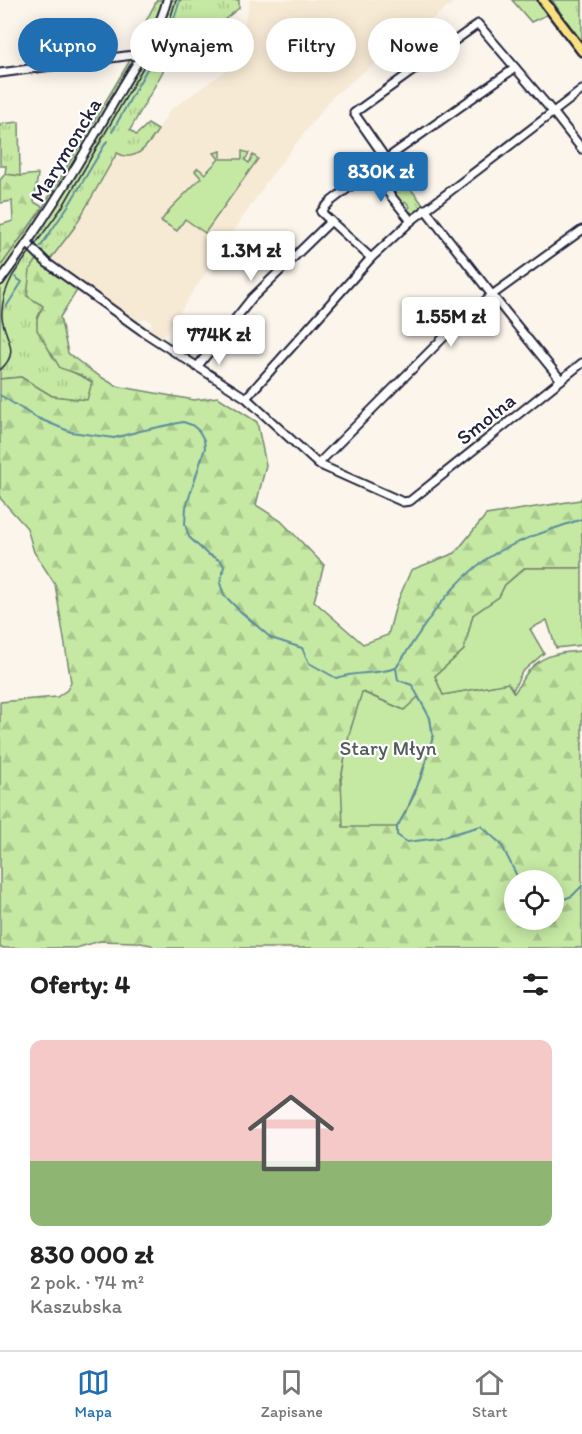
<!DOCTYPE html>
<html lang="pl">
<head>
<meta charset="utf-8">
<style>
  body { margin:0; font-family:Itim,sans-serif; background:#f6f6f6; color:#222; height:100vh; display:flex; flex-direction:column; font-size:22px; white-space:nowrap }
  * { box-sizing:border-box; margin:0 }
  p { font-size:20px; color:#767676 }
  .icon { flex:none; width:33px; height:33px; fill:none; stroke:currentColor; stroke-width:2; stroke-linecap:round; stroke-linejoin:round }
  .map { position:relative; height:948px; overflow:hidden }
  .side { display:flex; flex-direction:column; background:#fff; flex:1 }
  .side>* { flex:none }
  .hud { position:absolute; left:18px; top:18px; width:546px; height:54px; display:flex; gap:12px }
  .tools { position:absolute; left:504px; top:870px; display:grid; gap:12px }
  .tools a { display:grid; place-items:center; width:60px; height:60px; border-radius:50%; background:#fff; box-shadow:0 3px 15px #0003; font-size:30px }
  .price { position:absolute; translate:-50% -51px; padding:0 14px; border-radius:6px; background:#fff; color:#222; font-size:20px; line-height:39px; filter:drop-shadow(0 2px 3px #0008) }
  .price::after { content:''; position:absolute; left:50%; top:36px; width:18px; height:14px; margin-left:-9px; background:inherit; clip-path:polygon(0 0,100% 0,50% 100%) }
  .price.current { background:#1f6fb2; color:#fff }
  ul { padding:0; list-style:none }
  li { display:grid; align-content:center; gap:12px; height:318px; padding:0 30px }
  li span { display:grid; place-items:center; height:186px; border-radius:12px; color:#555 }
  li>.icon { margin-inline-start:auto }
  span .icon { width:108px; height:108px; fill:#fffc; stroke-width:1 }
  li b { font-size:26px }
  h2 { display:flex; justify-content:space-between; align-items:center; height:72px; padding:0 30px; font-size:26px }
  .tag { padding:0 21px; border-radius:27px; background:#fff; box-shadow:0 3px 15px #0003; font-size:21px; line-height:54px }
  .tag.current { background:#1f6fb2; color:#fff }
  .tab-bar { display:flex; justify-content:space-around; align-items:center; height:84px; border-top:2px solid #e0e0e0; background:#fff; font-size:16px; color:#767676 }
  .tab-bar a { display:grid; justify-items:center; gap:3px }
  .tab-bar .current { color:#1f6fb2 }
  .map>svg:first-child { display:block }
  .built { fill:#f7ead5 }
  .grass { fill:url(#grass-tufts); stroke:#74866f; stroke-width:1.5 }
  .forest { fill:url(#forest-firs); stroke:#74866f; stroke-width:1.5; fill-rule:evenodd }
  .green { fill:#c5e9a3; stroke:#74866f; stroke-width:1.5 }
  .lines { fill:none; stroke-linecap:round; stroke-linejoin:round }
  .stream { stroke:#5d8d9c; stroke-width:2 }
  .minor-casing { stroke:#22223b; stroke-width:11 }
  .major-casing { stroke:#22223b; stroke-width:13 }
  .minor { stroke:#fff; stroke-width:7 }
  .major { stroke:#fae180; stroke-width:8 }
  .tram { stroke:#22223b; stroke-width:1.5 }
  .labels { text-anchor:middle; stroke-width:4.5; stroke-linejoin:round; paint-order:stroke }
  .street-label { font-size:21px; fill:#22223b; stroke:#fff }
  .park-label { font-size:21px; fill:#535e5a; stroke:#fff }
</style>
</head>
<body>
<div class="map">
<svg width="582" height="948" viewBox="0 0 582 948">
  <defs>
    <pattern id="grass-tufts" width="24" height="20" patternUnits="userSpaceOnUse" patternTransform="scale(1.5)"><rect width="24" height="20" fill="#c5e9a3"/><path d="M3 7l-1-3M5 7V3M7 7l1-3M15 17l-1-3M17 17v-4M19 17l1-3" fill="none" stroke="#a9c88d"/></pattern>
    <pattern id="forest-firs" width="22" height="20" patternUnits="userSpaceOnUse" patternTransform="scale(1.5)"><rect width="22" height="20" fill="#c5e9a3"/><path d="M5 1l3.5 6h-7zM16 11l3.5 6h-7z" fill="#a9c88d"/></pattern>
  </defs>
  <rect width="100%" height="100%" fill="#fbf5ec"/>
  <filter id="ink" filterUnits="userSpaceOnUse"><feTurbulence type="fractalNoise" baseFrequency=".0167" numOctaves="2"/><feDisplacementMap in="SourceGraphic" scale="12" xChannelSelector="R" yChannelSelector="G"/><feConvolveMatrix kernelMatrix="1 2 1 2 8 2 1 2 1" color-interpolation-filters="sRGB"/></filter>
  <g filter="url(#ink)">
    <path class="built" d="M250 0H457L333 96 268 180 161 340 151 333 149 328 152 322 145 318 141 321H137L50 259 74 228 117 153 147 148 170 110 234 65Z"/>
    <g class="grass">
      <path d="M157 0H164L161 11C115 104 60 192 0 277V267L43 207 129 62 130 52Z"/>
      <path d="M170 0H239V8L219 24H216L228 39 226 48 214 33 202 42 189 25 130 130 136 135 148 124 158 130C149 144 136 164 117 153L74 228 49 261 36 247 34 239C85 163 129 82 170 0Z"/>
      <path d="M512 0H539L549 14 531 22Z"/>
      <path d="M552 0H582V45Z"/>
      <path d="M19 122 20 176 5 174 6 166H0V124Z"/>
      <path d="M389 161 424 206 414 214 407 210 410 207 406 202 402 204 378 174 379 169Z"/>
      <path d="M26 251H30L38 258 33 267 43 306C33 326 37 326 47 344 49 348 50 353 53 357 61 370 80 374 92 382L88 401 52 396 21 377 0 379V285Z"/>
    </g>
    <g class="forest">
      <path d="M5 174 20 176 38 174 34 202 43 207 0 267V225L13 221 12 201 0 203V180Z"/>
      <path d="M38 258 78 289 60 317 68 353 91 371 116 386 194 400 218 397 257 422 266 465 256 505 281 521 324 565 314 601 363 644 388 635 396 605 411 570 455 553 486 515 580 500 582 497V568H524L505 585 499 597 473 615 464 650 435 676 443 695 508 683 514 693C518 689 520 682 524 677 538 655 558 652 582 651V948H155L151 945 136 942 100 941 76 948H0V702L57 697 67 690 71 682 55 584 34 552 27 528 0 498V379L21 377 52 396 87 400 92 382 81 375 60 368 37 330V319L43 306 27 296 30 270ZM363 692 404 710 419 698 423 772 409 805 341 780 349 735ZM514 880H554V920H514Z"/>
    </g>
    <g class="green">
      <path d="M221 151V159H242V151L249 153 245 160 249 163 253 155 258 159 205 233 185 219 177 231 161 221 171 208 201 178 195 171 198 168 205 174 219 159 214 153Z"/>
      <path d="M525 568H582V645L556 648 547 620 530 629 544 653 522 672 513 690 508 683 443 695 435 676 464 650 473 615 499 597 505 585Z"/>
      <path d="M362 692 404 710 418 697 430 718 433 737 415 794 397 827H343L341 780 349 735Z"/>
    </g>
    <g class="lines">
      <g class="stream">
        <path d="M112 132 173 22 180 0"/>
        <path d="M41 246 70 203 107 141"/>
        <path d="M6 307 22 282 15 277"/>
        <path d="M0 395 35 417 71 432 114 438 140 431 183 422 192 425 199 431 204 440 205 448 186 507 185 524 189 537 206 553 221 561 224 566 220 583 224 595 240 611 271 638 302 648 309 663 336 678C357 671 375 675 396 668"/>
        <path d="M396 668C422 629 448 585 488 558 516 540 550 530 582 519"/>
        <path d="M396 668 398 680 412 685 430 718 433 737 423 772 409 805"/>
        <path d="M406 811 397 827V835L407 842 439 838 481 826 501 844 519 880"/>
        <path d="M554 903 572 896 582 886"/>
      </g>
      <defs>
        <g id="minor">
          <path d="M0 73 133 55 139 58"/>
          <path d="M386 159 354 113 478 24 553 112 582 149"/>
          <path d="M371 171 411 221"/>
          <path d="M425 209 492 295 561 380"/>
          <path d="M27 243 47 263 142 331 246 398 318 464 403 502 410 501 582 363"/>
          <path d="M371 258 321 212 330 202 386 159 515 68"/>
          <path d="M0 281C46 219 85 153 123 86 139 59 159 31 167 0"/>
          <path d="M197 367 252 298 331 221"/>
          <path d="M246 398 371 258 411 221 582 90"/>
          <path d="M318 464 446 335 492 295 582 230"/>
        </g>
        <path id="major" d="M543 0 582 51"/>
      </defs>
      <use href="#minor" class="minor-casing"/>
      <use href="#major" class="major-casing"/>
      <use href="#minor" class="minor"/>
      <use href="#major" class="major"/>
      <path class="tram" d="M0 370C22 351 4 338 2 317 1 302 6 288 13 275L63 206 163 33 171 16 176 0"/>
    </g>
  </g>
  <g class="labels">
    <g class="street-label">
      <text transform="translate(66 150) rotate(-59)" y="7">Marymoncka</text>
      <text transform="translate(486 419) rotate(-39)" y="7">Smolna</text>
    </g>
    <g class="park-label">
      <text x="388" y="755">Stary Młyn</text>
    </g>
  </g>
</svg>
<div class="tools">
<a><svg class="icon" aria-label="locate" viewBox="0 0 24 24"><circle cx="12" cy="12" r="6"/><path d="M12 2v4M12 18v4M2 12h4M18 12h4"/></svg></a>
</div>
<b class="price current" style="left:381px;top:203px">830K zł</b>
<b class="price" style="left:251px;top:282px">1.3M zł</b>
<b class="price" style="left:451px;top:348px">1.55M zł</b>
<b class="price" style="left:219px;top:366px">774K zł</b>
<div class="hud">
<a class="tag current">Kupno</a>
<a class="tag">Wynajem</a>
<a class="tag">Filtry</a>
<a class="tag">Nowe</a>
</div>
</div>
<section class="side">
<h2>Oferty: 4<svg class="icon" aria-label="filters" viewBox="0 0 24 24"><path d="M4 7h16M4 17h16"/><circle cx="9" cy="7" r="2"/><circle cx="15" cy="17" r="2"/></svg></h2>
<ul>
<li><span style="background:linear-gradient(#f6c9c9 65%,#8fb573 0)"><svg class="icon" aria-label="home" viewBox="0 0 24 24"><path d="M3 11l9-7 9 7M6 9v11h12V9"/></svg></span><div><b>830 000 zł</b><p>2 pok. · 74 m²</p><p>Kaszubska</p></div></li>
</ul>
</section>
<nav class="tab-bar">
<a class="current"><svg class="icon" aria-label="map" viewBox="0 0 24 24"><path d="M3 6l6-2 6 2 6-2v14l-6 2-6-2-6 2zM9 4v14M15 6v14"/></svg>Mapa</a>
<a><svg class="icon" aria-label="saved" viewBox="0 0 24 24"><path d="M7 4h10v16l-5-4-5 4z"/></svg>Zapisane</a>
<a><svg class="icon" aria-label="home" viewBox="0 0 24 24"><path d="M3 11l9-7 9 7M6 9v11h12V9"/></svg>Start</a>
</nav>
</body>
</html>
